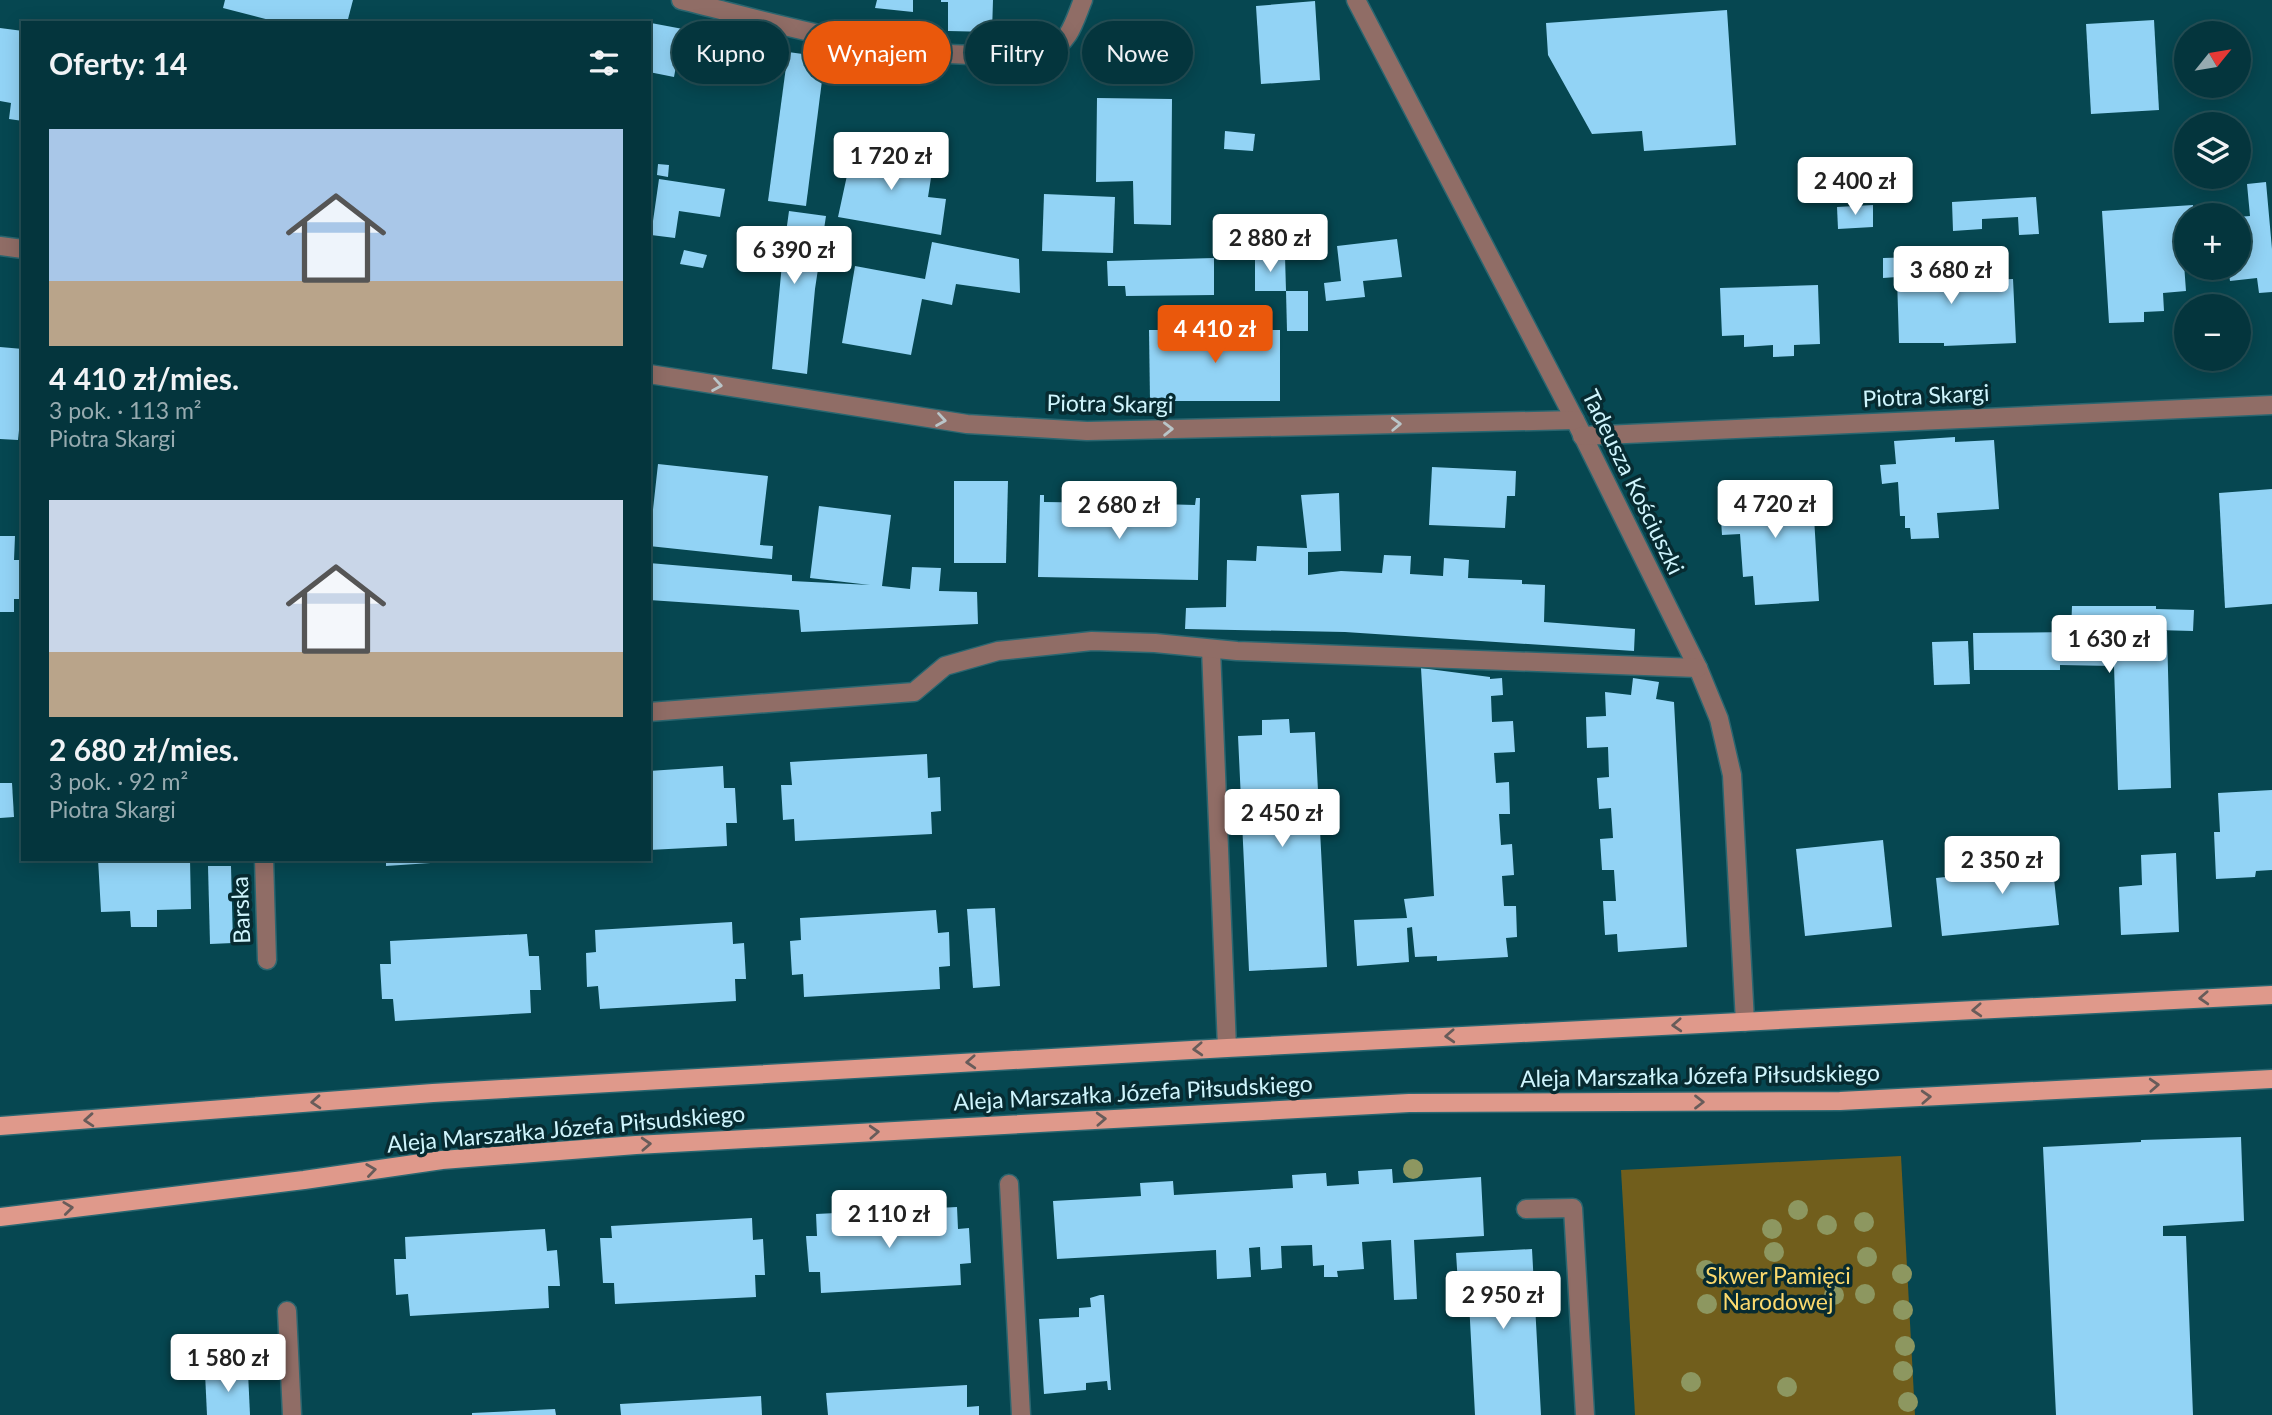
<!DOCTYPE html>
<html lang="pl">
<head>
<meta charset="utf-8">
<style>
  body { margin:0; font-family:Lato,sans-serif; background:#0d3d44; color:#f1f3f6; height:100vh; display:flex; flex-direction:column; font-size:26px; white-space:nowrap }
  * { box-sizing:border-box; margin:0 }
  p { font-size:23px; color:#97abb0 }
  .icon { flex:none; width:38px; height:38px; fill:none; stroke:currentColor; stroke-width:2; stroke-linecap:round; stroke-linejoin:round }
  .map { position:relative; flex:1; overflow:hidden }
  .drawer { position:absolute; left:21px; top:21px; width:630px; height:840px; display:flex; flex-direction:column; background:#04353d; border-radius:0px; box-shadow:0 4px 18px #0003,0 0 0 2px #255057 }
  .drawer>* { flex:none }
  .hud { position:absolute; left:672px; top:21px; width:665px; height:63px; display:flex; gap:14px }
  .needle { width:46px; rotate:60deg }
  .controls { position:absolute; left:2174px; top:21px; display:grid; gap:14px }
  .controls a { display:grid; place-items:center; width:77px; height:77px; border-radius:50%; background:#04353d; box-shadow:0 4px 18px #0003,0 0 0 2px #255057; font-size:35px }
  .price { position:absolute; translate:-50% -60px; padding:0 16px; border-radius:7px; background:#fff; color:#222; font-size:23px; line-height:46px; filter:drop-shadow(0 2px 4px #0008) }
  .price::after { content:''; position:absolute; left:50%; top:42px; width:21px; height:16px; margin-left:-10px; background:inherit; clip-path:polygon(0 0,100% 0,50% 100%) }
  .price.active { background:#ea580c; color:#fff }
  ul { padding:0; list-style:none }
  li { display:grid; align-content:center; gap:14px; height:371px; padding:0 28px }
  li span { display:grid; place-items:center; height:217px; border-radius:0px; color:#555 }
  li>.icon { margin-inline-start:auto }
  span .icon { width:126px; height:126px; fill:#fffc; stroke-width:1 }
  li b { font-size:30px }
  h2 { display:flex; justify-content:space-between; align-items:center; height:84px; padding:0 28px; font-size:30px }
  .chip { padding:0 24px; border-radius:32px; background:#04353d; box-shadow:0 4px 18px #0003,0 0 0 2px #255057; font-size:24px; line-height:63px }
  .chip.active { background:#ea580c; color:#fff }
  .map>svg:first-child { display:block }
  .green { fill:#715e1c }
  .building { fill:#92d3f5 }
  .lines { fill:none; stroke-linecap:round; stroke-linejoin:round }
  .minor-casing { stroke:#2a6670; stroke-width:21 }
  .major-casing { stroke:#2a6670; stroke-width:21 }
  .minor { stroke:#906d66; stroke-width:18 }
  .major { stroke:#df998b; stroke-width:18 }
  .tree { fill:#8d9760 }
  .oneway { stroke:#b9c5c8 }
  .oneway2 { stroke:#685c5a }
  .labels { text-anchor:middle; stroke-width:7; stroke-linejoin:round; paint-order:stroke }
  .street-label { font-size:23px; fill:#cff5fd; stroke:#072b31 }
  .park-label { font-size:23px; fill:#fbd96d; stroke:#072b31 }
</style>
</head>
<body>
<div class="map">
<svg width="2272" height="1415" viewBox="0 0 2272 1415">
  <rect width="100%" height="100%" fill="#064751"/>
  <path class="green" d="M1901 1156 1915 1415H1635L1621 1170Z"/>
  <g class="building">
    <path d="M225 0H353L347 23H281L223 8Z"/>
    <path d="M877 0H913V12L875 8Z"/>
    <path d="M941 0H993L992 32 948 31V2H941Z"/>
    <path d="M1315 1 1320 80 1261 84 1256 6Z"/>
    <path d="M1727 10 1736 145 1644 151 1642 131 1592 134 1548 55 1546 23Z"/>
    <path d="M2154 20 2159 110 2091 114 2086 24Z"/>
    <path d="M651 23 683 29 674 77 649 72Z"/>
    <path d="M0 28 23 31V121L9 119 11 103 0 101Z"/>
    <path d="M788 52 825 57 806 206 768 201Z"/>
    <path d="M1097 98 1172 99 1171 225 1134 224 1133 181 1096 182Z"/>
    <path d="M1225 131 1255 134 1253 151 1224 149Z"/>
    <path d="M854 143 890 149 889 157 933 165 928 197 946 199 941 235 838 217Z"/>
    <path d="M658 164 669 165 668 177 657 175Z"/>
    <path d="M659 179 725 189 720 217 679 211 675 238 651 235Z"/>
    <path d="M2266 182 2272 249V292L2259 293 2257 278 2230 281 2228 268H2238V217L2250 216 2247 184Z"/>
    <path d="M1044 194 1115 197 1113 253 1042 251Z"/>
    <path d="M2036 197 2039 234 2019 235 2018 217 1982 219V229L1953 231 1952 202Z"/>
    <path d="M1873 205V227L1838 229 1837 207Z"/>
    <path d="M2193 205 2194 215H2186V250H2183L2186 291 2163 293 2164 311 2144 312V322L2109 323 2102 211Z"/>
    <path d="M789 211 826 216 815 289 807 374 772 369 782 264 755 261 759 229 786 233Z"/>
    <path d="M1397 239 1402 277 1363 281 1365 297 1326 301 1324 283 1341 281 1337 246Z"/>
    <path d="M932 242 1019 259 1020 293 956 284 952 305 922 299 911 355 842 343 855 266 925 279Z"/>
    <path d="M684 250 707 255 703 268 680 264Z"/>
    <path d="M1285 256 1286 291H1255V257Z"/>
    <path d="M1918 257 1919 268 1945 266V283L1970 281 1969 271H1985V280L2013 279 2016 343 1944 346V343H1899L1897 277 1883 278V258Z"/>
    <path d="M1214 258V295L1126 296 1125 286H1108L1107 261Z"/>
    <path d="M1818 285 1820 344 1794 345V356L1773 357V345L1744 347V335L1722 336 1720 288Z"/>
    <path d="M1286 291H1308V331H1287Z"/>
    <path d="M1149 330H1280V401H1150Z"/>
    <path d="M0 347 23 349V392L18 440 0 439Z"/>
    <path d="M1955 437V442L1994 440 1999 509 1937 513 1939 538 1911 539 1910 528H1905V516H1900L1898 482 1882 484 1880 465 1896 464 1894 441Z"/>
    <path d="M658 464 768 476 760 545 773 546 772 559 649 546Z"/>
    <path d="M1432 467 1516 471 1515 496H1507L1505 528 1429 525Z"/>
    <path d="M954 481H1008L1006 563H954Z"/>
    <path d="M1812 483 1819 601 1755 605 1753 576 1743 577 1740 534 1722 535 1719 488Z"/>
    <path d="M2272 489V604L2225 608 2219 493Z"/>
    <path d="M1339 493 1341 551 1308 552V575L1341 571 1382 573 1384 555 1411 556 1410 574 1443 576 1444 558 1469 560 1468 578 1522 580V584L1545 585 1544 622 1635 629 1634 651 1345 632 1185 629 1186 608 1226 607 1227 560 1256 561 1257 546 1307 548 1301 495Z"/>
    <path d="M1040 495H1044V502L1117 503V497H1123V503L1195 505 1196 498H1200L1198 580 1038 577Z"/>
    <path d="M819 506 891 515 882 586 910 589 912 567 941 568 939 591 977 592 978 624 801 632 799 610 649 600V563L792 575V581L870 585 810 578Z"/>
    <path d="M0 536H15L14 560H23V599H14V612H0Z"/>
    <path d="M2072 606H2156V609L2194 610 2193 631 2156 630 2167 631 2171 788 2118 790 2114 666 2060 665V670H1974L1973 633 2071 632Z"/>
    <path d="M1968 641 1970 684 1934 685 1932 642Z"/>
    <path d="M1421 668 1490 677V679L1502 678 1503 695 1491 696 1492 722 1513 721 1515 752 1494 753 1496 783 1509 782 1510 814H1499L1501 845 1512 844 1514 875 1502 876 1504 906H1516L1517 937 1506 938 1508 957 1437 961V956L1415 957 1412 927 1407 928 1409 962 1357 966 1354 920 1407 918 1404 899 1434 896Z"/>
    <path d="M1633 678 1659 682 1656 699 1674 702 1687 947 1618 952 1617 934 1605 935 1603 901H1616L1614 870H1602L1600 839 1613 838 1611 808 1599 809 1597 778 1609 777 1608 747 1587 748 1586 717 1606 716 1605 692 1631 695Z"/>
    <path d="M1289 719 1290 733 1315 732 1327 967 1249 971 1238 736 1262 735V720Z"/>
    <path d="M927 754 928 778 940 777 941 811 931 812 932 834 795 841 794 819 783 820 781 785H792L790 762Z"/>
    <path d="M723 766 724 788H735L737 823H726L727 846 649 850V771Z"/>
    <path d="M0 783H12L14 817 0 818Z"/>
    <path d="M2272 790V870L2256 871 2255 877 2216 879 2214 832H2220L2218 793Z"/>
    <path d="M1883 840 1892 927 1805 936 1796 849Z"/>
    <path d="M2050 842 2059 925 1942 936 1936 878 2013 870 2011 847Z"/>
    <path d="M2176 853 2179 932 2121 935 2119 887 2142 885 2141 855Z"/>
    <path d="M98 859H190L191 909 157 910V927H131L130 911 101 912Z"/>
    <path d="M386 859H459L460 861 386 866Z"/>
    <path d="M208 866H231L233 943 210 944Z"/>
    <path d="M995 908 1000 986 973 988 967 909Z"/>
    <path d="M936 910 938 933 949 932 950 966 939 967 940 989 804 997 803 974 792 975 790 941 801 940 800 918Z"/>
    <path d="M732 922 733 944 744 943 746 979H735L736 1001 600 1009 598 986 587 987 586 953 596 952 595 930Z"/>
    <path d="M527 934 529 956H539L541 990H530L531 1013 395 1021 393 999H382L380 964H391L390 941Z"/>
    <path d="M2241 1137 2244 1221 2163 1226V1236H2186L2193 1415H2056L2043 1147 2141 1142V1140Z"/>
    <path d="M1392 1169 1393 1183 1481 1177 1484 1236 1414 1240 1417 1299 1394 1300 1391 1240 1362 1242 1364 1269 1337 1271 1338 1277H1324V1265L1313 1266 1312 1245 1281 1246 1282 1268 1261 1270 1260 1247 1249 1248 1251 1277 1217 1279 1216 1250 1057 1259 1053 1201 1141 1196 1140 1183 1173 1181 1174 1195 1293 1188 1292 1175 1307 1174 1326 1173 1327 1186 1359 1184 1358 1171Z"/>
    <path d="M957 1207 958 1229 969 1228 971 1263 960 1264 961 1285 821 1293 820 1272H809L806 1236H817L816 1214Z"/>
    <path d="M752 1218 753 1240 763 1239 765 1275H755L756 1297 615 1304 614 1283H603L600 1238H612L611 1226Z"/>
    <path d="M545 1229 547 1251 557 1250 560 1286H548L549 1308 410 1316 408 1294 396 1295 394 1259H406L405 1237Z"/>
    <path d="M1532 1249 1541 1415H1475L1468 1283 1458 1284 1456 1253Z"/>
    <path d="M1100 1295H1104L1111 1390H1108L1107 1381 1086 1383V1390L1044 1394 1039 1319 1079 1317V1308L1091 1307 1090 1298Z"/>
    <path d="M248 1372 250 1415H207L205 1373Z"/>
    <path d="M967 1385V1407L979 1406V1415H828L826 1393Z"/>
    <path d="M761 1396 762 1415H621L620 1404Z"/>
    <path d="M555 1409 556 1415H472V1413Z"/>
  </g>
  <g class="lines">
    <defs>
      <g id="minor">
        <path d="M681 0C782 25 884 56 989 55 1008 55 1030 56 1048 51 1070 43 1075 19 1083 0"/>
        <path d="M1356 0 1575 420 1698 668 1719 719 1732 775 1745 1022"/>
        <path d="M0 246 23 249"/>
        <path d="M649 374 967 424 1087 431 1575 420"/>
        <path d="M1582 436 2272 405"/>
        <path d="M1211 649 1227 1048"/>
        <path d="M649 712 914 692 945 666 998 651 1092 641 1155 643 1237 651 1698 668"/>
        <path d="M264 859 267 960"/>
        <path d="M1009 1184 1021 1415"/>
        <path d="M1526 1209 1573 1208 1585 1415"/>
        <path d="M287 1311 292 1415"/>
      </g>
      <g id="major">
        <path d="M0 1126 433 1093 1227 1048 2272 995"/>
        <path d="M0 1217 304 1180 442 1160 636 1145 1409 1103 1840 1101 2272 1079"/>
      </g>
    </defs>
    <use href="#minor" class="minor-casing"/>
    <use href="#major" class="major-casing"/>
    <use href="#minor" class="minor"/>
    <use href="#major" class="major"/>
  </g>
  <g class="tree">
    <circle cx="1413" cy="1169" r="10"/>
    <circle cx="1798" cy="1210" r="10"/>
    <circle cx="1864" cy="1222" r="10"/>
    <circle cx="1827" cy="1225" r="10"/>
    <circle cx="1772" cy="1229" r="10"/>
    <circle cx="1774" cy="1252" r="10"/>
    <circle cx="1867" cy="1257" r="10"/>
    <circle cx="1706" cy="1270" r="10"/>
    <circle cx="1902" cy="1274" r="10"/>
    <circle cx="1865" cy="1294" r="10"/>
    <circle cx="1834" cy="1295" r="10"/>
    <circle cx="1707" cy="1304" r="10"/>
    <circle cx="1903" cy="1310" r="10"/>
    <circle cx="1905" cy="1346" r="10"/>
    <circle cx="1903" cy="1371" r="10"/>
    <circle cx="1691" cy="1382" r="10"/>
    <circle cx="1787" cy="1387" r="10"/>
    <circle cx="1908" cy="1402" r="10"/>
  </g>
  <defs><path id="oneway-chevron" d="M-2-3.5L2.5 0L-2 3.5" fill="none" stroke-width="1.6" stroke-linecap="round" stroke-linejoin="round" transform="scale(1.75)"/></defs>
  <g class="oneway">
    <use href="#oneway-chevron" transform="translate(717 385) rotate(9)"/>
    <use href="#oneway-chevron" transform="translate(941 420) rotate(9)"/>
    <use href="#oneway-chevron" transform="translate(1396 424) rotate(-2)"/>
    <use href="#oneway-chevron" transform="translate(1168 429) rotate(-1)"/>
  </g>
  <g class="oneway2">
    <use href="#oneway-chevron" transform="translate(2204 998) rotate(177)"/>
    <use href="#oneway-chevron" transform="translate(1977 1010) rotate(177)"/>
    <use href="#oneway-chevron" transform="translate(1677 1025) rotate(177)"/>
    <use href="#oneway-chevron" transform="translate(1450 1036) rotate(177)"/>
    <use href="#oneway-chevron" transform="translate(1198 1049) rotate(177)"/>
    <use href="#oneway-chevron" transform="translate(971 1062) rotate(177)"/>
    <use href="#oneway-chevron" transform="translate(2154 1085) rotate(-3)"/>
    <use href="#oneway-chevron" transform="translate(1926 1097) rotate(-3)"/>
    <use href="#oneway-chevron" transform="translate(316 1102) rotate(176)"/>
    <use href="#oneway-chevron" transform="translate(1699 1102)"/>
    <use href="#oneway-chevron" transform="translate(1101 1119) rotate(-3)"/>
    <use href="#oneway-chevron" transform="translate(89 1120) rotate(176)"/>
    <use href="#oneway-chevron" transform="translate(874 1132) rotate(-3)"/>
    <use href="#oneway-chevron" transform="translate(646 1144) rotate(-3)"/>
    <use href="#oneway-chevron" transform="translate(371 1170) rotate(-8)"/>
    <use href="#oneway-chevron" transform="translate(68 1208) rotate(-7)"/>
  </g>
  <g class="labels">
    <g class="street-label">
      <text transform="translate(1926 396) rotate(-3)" y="8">Piotra Skargi</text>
      <text transform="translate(1110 404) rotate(1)" y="8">Piotra Skargi</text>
      <text transform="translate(1633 482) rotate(64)" y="8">Tadeusza Kościuszki</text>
      <text transform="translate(241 910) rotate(-92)" y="8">Barska</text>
      <text transform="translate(1700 1076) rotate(-1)" y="8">Aleja Marszałka Józefa Piłsudskiego</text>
      <text transform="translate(1133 1093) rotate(-3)" y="8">Aleja Marszałka Józefa Piłsudskiego</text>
      <text transform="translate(566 1129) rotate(-5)" y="8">Aleja Marszałka Józefa Piłsudskiego</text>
    </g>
    <g class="park-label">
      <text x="1778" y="1284">Skwer Pamięci<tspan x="1778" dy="26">Narodowej</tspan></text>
    </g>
  </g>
</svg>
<div class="controls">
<a><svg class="needle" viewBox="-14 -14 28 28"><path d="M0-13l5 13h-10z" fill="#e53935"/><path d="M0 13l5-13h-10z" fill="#97abb0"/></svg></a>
<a><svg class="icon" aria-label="layers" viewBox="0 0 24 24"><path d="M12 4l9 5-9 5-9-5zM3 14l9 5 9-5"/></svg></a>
<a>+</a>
<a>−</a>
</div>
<b class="price" style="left:891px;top:192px">1 720 zł</b>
<b class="price" style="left:1855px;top:217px">2 400 zł</b>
<b class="price" style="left:1270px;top:274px">2 880 zł</b>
<b class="price" style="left:794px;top:286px">6 390 zł</b>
<b class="price" style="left:1951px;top:306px">3 680 zł</b>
<b class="price active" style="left:1215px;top:365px">4 410 zł</b>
<b class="price" style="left:1775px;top:540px">4 720 zł</b>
<b class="price" style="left:1119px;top:541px">2 680 zł</b>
<b class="price" style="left:2109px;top:675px">1 630 zł</b>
<b class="price" style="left:1282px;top:849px">2 450 zł</b>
<b class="price" style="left:2002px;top:896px">2 350 zł</b>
<b class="price" style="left:889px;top:1250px">2 110 zł</b>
<b class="price" style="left:1503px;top:1331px">2 950 zł</b>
<b class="price" style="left:228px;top:1394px">1 580 zł</b>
<div class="hud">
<a class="chip">Kupno</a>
<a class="chip active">Wynajem</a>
<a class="chip">Filtry</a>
<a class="chip">Nowe</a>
</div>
<section class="drawer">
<h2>Oferty: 14<svg class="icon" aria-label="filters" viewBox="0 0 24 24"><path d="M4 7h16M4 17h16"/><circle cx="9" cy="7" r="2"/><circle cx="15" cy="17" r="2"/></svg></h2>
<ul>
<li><span style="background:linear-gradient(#a9c7e8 70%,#b9a48a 0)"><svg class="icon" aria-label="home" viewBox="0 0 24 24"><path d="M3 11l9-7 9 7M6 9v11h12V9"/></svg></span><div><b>4 410 zł/mies.</b><p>3 pok. · 113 m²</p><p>Piotra Skargi</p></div></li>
<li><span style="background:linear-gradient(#c9d6e8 70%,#b9a48a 0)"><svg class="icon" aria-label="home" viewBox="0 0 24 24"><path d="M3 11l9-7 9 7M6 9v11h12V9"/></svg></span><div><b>2 680 zł/mies.</b><p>3 pok. · 92 m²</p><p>Piotra Skargi</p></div></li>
</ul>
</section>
</div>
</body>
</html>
